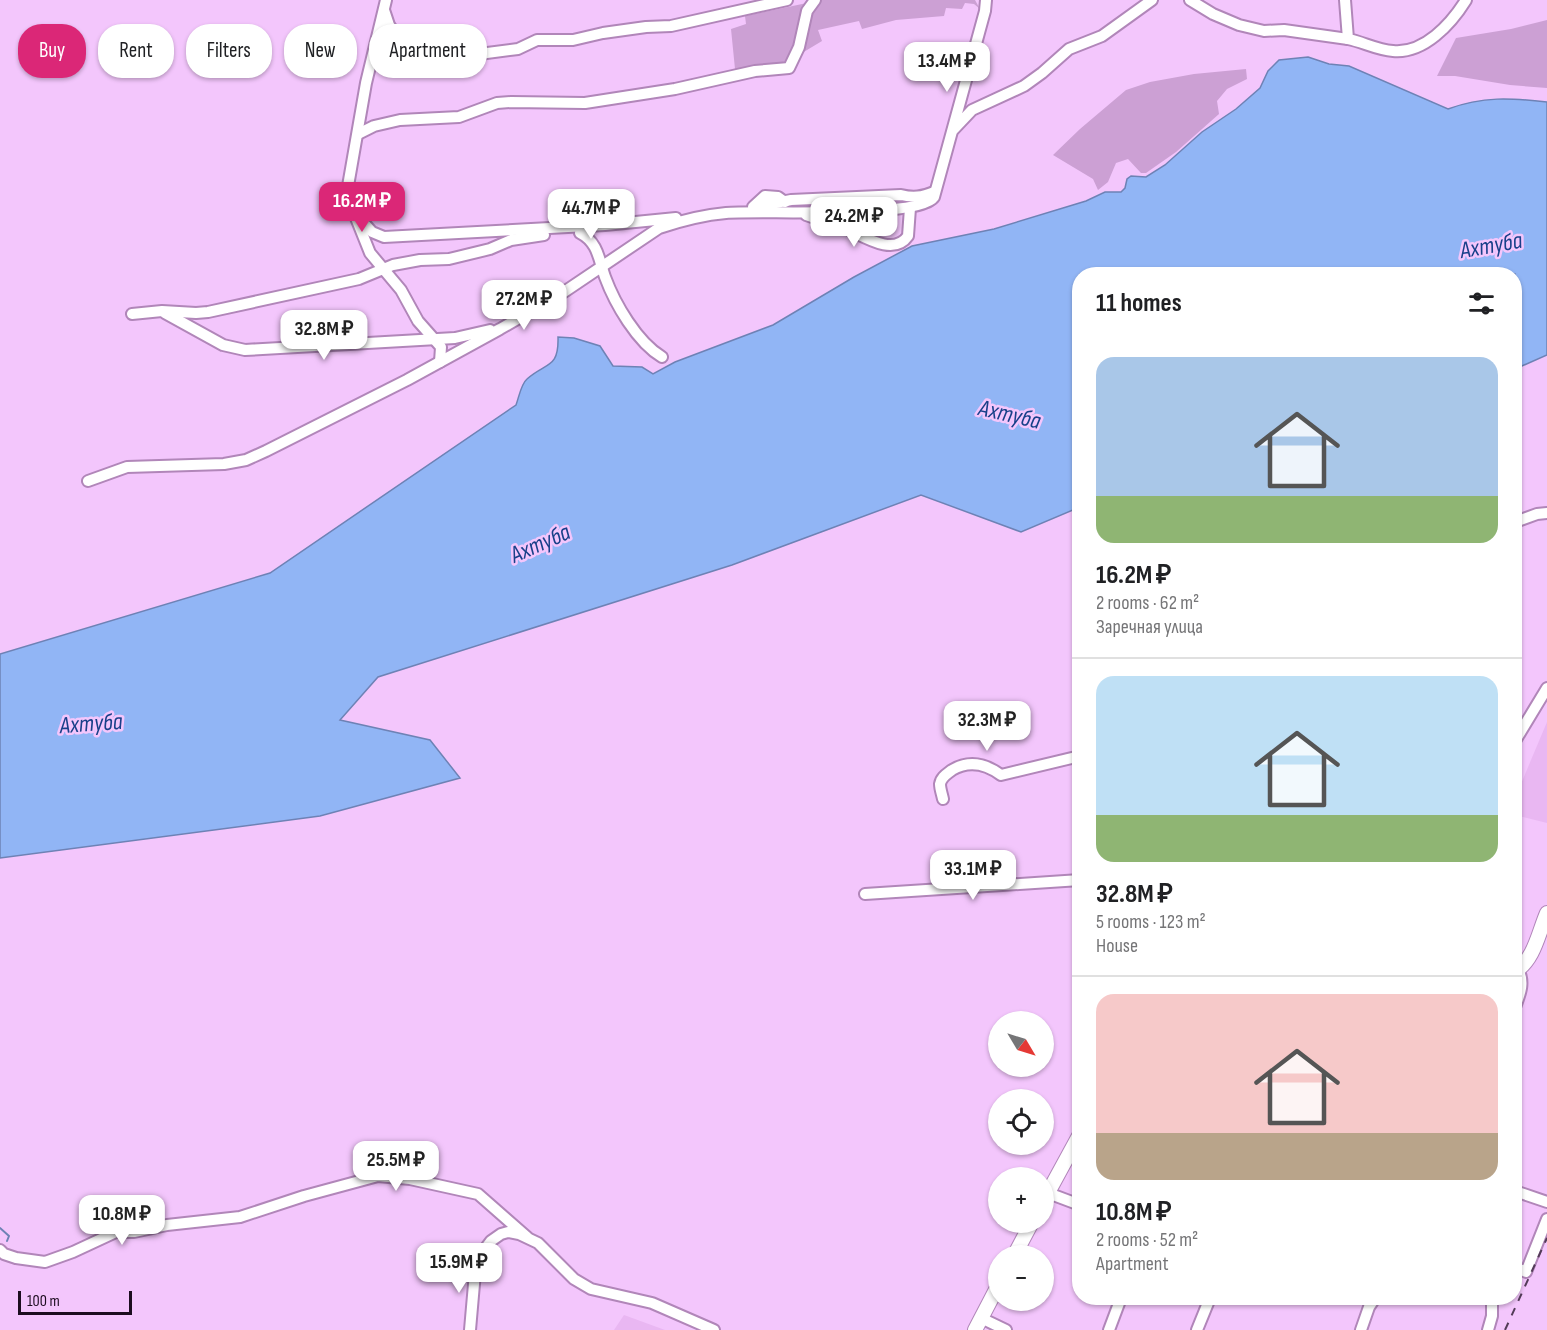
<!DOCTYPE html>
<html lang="en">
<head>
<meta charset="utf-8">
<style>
  body { margin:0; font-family:"Sofia Sans Condensed",sans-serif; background:#f2f2f2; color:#202124; height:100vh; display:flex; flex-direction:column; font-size:22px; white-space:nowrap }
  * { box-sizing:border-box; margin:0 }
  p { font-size:20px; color:#757577 }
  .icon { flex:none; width:33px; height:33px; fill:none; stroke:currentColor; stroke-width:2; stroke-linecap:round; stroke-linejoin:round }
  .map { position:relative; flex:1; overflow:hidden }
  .panel { position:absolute; left:1072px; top:267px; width:450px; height:1038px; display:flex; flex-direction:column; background:#fff; border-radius:24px; box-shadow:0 2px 4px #0004 }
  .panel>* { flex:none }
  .banner { position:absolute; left:18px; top:24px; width:570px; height:54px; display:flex; gap:12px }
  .needle { width:39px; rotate:128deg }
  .buttons { position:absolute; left:988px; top:1011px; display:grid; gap:12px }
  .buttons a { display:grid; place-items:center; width:66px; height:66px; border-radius:50%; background:#fff; box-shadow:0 2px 4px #0004; font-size:30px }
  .scale { position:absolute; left:18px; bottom:15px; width:114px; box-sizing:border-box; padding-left:6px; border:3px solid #1c0c1f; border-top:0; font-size:16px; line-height:21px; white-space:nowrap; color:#1c0c1f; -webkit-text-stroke:4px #f3c6fc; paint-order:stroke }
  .price { position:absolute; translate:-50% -51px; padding:0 14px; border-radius:12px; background:#fff; color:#222; font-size:20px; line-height:39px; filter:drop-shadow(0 2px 3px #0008) }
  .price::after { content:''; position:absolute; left:50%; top:36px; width:18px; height:14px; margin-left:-9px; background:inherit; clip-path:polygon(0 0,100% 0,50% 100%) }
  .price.current { background:#db2777; color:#fff }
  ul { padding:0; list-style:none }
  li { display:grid; align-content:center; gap:12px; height:318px; padding:0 24px }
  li+li { border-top:2px solid #e0e0e0 }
  li span { display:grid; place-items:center; height:186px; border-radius:18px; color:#555 }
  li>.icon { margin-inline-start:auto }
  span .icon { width:108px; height:108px; fill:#fffc; stroke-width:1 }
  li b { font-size:26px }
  h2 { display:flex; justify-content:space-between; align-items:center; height:72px; padding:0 24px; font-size:26px }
  .tag { padding:0 21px; border-radius:24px; background:#fff; box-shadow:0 2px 4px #0004; font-size:21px; line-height:54px }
  .tag.current { background:#db2777; color:#fff }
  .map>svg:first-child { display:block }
  .built { fill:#e9b7f2 }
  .green { fill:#cca0d4 }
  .water { fill:#91b5f5; stroke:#6e82b5; stroke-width:1.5 }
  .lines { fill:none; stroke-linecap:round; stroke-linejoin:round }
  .stream { stroke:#6e82b5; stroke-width:2 }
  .minor-casing { stroke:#b186b9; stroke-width:14 }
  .major-casing { stroke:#b186b9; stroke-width:16 }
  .minor { stroke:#fff; stroke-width:10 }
  .major { stroke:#fff; stroke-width:14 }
  .rail { stroke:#533c58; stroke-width:2; stroke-dasharray:8 8; stroke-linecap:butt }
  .labels { text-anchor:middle; stroke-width:5; stroke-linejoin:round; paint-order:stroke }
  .water-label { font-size:24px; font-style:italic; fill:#184089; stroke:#f3c6fc }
</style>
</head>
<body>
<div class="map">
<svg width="1547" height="1330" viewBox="0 0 1547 1330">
  <rect width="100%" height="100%" fill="#f3c6fc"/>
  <g class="built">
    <path d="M1547 722V823L1515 815V798Z"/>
    <path d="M624 1315 665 1330H614Z"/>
  </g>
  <g class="green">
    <path d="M821 0H975L980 9 974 4 965 3 962 9 946 8 944 16 896 20 862 29 859 21 818 30 822 41 787 62 735 69 731 29 746 24 745 16Z"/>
    <path d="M1547 20V88L1510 85 1455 76H1437L1456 38 1511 29Z"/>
    <path d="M1246 69 1247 79 1227 89 1217 101 1219 114 1176 152 1146 173H1141L1128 159 1116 163 1108 182 1098 190 1093 179 1053 155 1080 129 1126 90 1150 82 1194 74Z"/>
  </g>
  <path class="water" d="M1308 57 1329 64 1349 66 1448 109C1483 96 1511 98 1547 102V355L1515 369V274H1080V507L1021 532 921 495 732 565 378 677 340 720 430 740 460 778 320 816 0 858V654L270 573 516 405C519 397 521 384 527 379 546 362 559 369 558 337L574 338 600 346 613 366 642 367 653 374 675 362 773 325 854 277 912 246 994 229 1086 201 1105 192H1121L1125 188 1127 179 1131 176 1146 177 1165 165 1202 132 1236 109 1260 88 1268 71 1279 60Z"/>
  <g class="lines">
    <path class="stream" d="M0 1228 9 1236 7 1241"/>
    <defs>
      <g id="minor">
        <path d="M386 0 366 83 348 186 353 205 363 222 372 232 384 237 605 225 676 218"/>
        <path d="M1190 0 1213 14 1239 25 1264 31 1284 30 1348 39"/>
        <path d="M1345 0 1348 39C1363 42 1377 50 1393 51 1424 54 1451 24 1466 0"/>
        <path d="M384 10 389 25 398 38 413 51 440 56H464L518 49 537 40H573L603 33 646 27 671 26 787 0"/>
        <path d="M954 129 972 110 1024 86 1042 73 1069 49 1102 36 1152 0"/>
        <path d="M358 134 374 126 400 120 459 117 497 103 511 102 585 103 675 89 755 71 789 68 799 47 807 11 815 0"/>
        <path d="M760 206 791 200 901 195C913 198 922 197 934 192"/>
        <path d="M753 207 765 196 778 197 785 202"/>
        <path d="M806 215C817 219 828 221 838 225 858 232 892 259 908 236L910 208"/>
        <path d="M356 218 370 253 401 290 418 321 441 347 440 362"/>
        <path d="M580 233C598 242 599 260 605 277 615 304 637 342 662 357"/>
        <path d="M165 313 223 345 245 350 455 338 490 330"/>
        <path d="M132 314 162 311 196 313 208 312 359 279 393 265 420 260 449 259 490 249 511 240 544 235"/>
        <path d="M88 481 127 467 224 464 246 460 266 451 407 380 500 329 564 292 659 228C680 221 703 215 726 213 759 210 920 219 934 197L985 11 986 0"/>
        <path d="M1515 522 1537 514 1547 513"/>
        <path d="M1515 741 1547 688"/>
        <path d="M943 799C942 794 940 789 940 784 941 777 947 774 952 770 969 760 986 764 1001 775L1080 756"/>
        <path d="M865 894 1080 880"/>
        <path d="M1515 1007C1520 994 1525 983 1518 969"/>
        <path d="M1515 1191 1547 1202"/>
        <path d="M1048 1193 1080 1205"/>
        <path d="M0 1250 4 1254 16 1258 45 1262 73 1252 116 1232H134L167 1225 240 1217 304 1196 378 1176 410 1179 478 1194 527 1237"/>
        <path d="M1515 1267 1526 1272 1547 1219"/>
        <path d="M981 1318 1006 1330"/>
        <path d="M470 1330 476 1261 491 1241 501 1234 508 1232 519 1234 538 1243 574 1279 591 1289 652 1303 714 1330"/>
        <path d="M1109 1330 1121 1298"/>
        <path d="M1197 1330 1210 1298"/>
        <path d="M1361 1330 1369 1307 1375 1298"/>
        <path d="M1488 1330 1492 1316V1298"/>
      </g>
      <g id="major">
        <path d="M1515 971C1534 961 1539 931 1547 913"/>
        <path d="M1044 1200 1080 1134"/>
        <path d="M1014 1256 1032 1222"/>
        <path d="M975 1330 999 1284"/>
      </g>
    </defs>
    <use href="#minor" class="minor-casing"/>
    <use href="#major" class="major-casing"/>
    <use href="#minor" class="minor"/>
    <use href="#major" class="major"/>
    <path class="rail" d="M1505 1330 1547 1238"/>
  </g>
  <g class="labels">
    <g class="water-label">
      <text transform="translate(1491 245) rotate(-10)" y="8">Ахтуба</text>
      <text transform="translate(1010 414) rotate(13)" y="8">Ахтуба</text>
      <text transform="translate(540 543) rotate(-24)" y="8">Ахтуба</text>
      <text transform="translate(91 723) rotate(-4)" y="8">Ахтуба</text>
    </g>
  </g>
</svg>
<div class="buttons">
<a><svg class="needle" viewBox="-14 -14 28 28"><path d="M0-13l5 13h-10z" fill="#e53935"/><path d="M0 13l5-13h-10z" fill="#757577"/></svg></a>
<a><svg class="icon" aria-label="locate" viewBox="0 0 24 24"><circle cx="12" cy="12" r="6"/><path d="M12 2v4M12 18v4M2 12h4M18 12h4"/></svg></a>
<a>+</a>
<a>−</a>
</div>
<div class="scale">100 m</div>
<b class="price" style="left:947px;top:93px">13.4M ₽</b>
<b class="price current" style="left:362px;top:233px">16.2M ₽</b>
<b class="price" style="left:591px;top:240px">44.7M ₽</b>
<b class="price" style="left:854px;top:248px">24.2M ₽</b>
<b class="price" style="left:524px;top:331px">27.2M ₽</b>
<b class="price" style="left:324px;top:361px">32.8M ₽</b>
<b class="price" style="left:987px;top:752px">32.3M ₽</b>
<b class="price" style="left:973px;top:901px">33.1M ₽</b>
<b class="price" style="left:396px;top:1192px">25.5M ₽</b>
<b class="price" style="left:122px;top:1246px">10.8M ₽</b>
<b class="price" style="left:459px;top:1294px">15.9M ₽</b>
<div class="banner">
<a class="tag current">Buy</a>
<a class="tag">Rent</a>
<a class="tag">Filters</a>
<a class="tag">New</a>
<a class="tag">Apartment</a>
</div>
<section class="panel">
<h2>11 homes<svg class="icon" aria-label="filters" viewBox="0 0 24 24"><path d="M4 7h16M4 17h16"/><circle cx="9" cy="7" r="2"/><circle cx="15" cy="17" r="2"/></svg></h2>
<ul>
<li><span style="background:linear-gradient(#a9c7e8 75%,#8fb573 0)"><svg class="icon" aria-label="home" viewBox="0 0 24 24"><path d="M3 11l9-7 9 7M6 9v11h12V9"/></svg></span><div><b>16.2M ₽</b><p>2 rooms · 62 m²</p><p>Заречная улица</p></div></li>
<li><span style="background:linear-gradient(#bfe0f5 75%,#8fb573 0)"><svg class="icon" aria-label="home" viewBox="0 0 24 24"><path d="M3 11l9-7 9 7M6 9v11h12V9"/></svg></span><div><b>32.8M ₽</b><p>5 rooms · 123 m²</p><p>House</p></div></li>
<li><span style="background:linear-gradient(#f6c9c9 75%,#b9a48a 0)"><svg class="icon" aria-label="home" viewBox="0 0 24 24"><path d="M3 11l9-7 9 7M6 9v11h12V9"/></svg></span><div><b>10.8M ₽</b><p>2 rooms · 52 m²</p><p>Apartment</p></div></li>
</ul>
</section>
</div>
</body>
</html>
